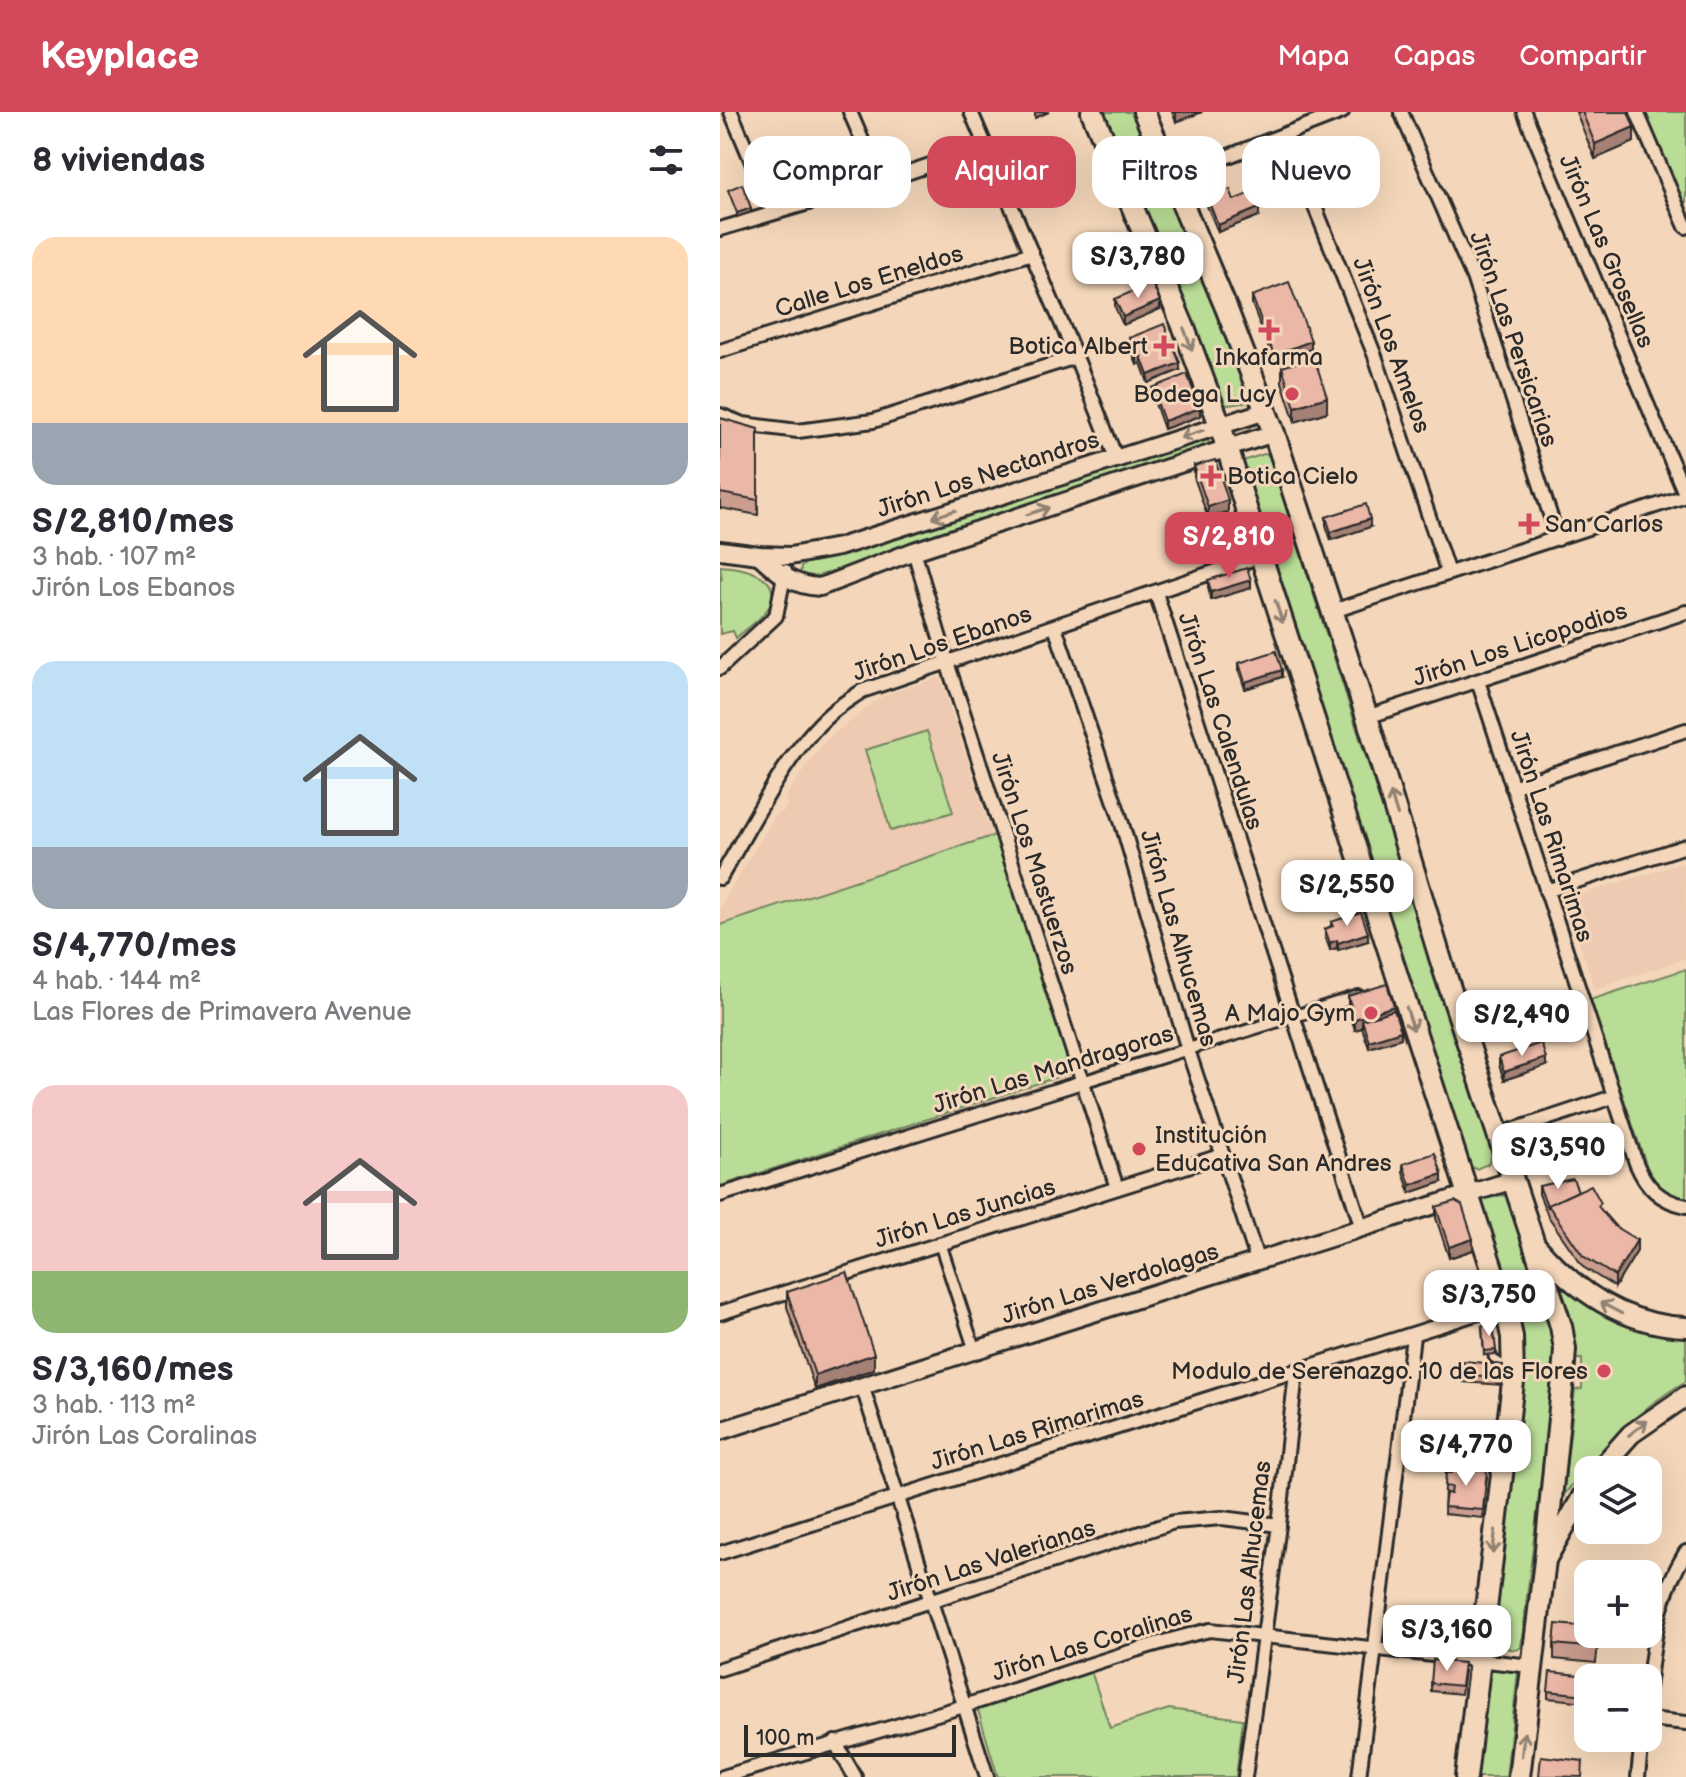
<!DOCTYPE html>
<html lang="es">
<head>
<meta charset="utf-8">
<style>
  body { margin:0; font-family:"Balsamiq Sans",sans-serif; background:#f7f7f7; color:#2b2b33; height:100vh; display:flex; flex-direction:column; font-size:30px; white-space:nowrap }
  * { box-sizing:border-box; margin:0 }
  p { font-size:26px; color:#7c7c81 }
  .icon { flex:none; width:44px; height:44px; fill:none; stroke:currentColor; stroke-width:2; stroke-linecap:round; stroke-linejoin:round }
  .map { position:relative; flex:1; overflow:hidden }
  .drawer { display:flex; flex-direction:column; background:#fff; width:720px }
  .drawer>* { flex:none }
  .hud { position:absolute; left:24px; top:24px; width:760px; height:72px; display:flex; gap:16px }
  .fabs { position:absolute; left:854px; top:1344px; display:grid; gap:16px }
  .fabs a { display:grid; place-items:center; width:88px; height:88px; border-radius:16px; background:#fff; box-shadow:0 8px 32px #0002; font-size:40px }
  .scale { position:absolute; left:24px; bottom:20px; width:212px; box-sizing:border-box; padding-left:8px; border:4px solid #2b2b2b; border-top:0; font-size:22px; line-height:28px; white-space:nowrap; color:#2b2b2b; -webkit-text-stroke:6px #f4d7ba; paint-order:stroke }
  .price { position:absolute; translate:-50% -68px; padding:0 18px; border-radius:16px; background:#fff; color:#222; font-size:26px; line-height:52px; filter:drop-shadow(0 2px 4px #0008) }
  .price::after { content:''; position:absolute; left:50%; top:48px; width:24px; height:18px; margin-left:-12px; background:inherit; clip-path:polygon(0 0,100% 0,50% 100%) }
  .price.on { background:#d1495b; color:#fff }
  ul { padding:0; list-style:none }
  li { display:grid; align-content:center; gap:16px; height:424px; padding:0 32px }
  li span { display:grid; place-items:center; height:248px; border-radius:24px; color:#555 }
  li>.icon { margin-inline-start:auto }
  span .icon { width:144px; height:144px; fill:#fffc; stroke-width:1 }
  li b { font-size:34px }
  h2 { display:flex; justify-content:space-between; align-items:center; height:96px; padding:0 32px; font-size:34px }
  .pill { padding:0 28px; border-radius:24px; background:#fff; box-shadow:0 8px 32px #0002; font-size:28px; line-height:72px }
  .pill.on { background:#d1495b; color:#fff }
  header { display:flex; align-items:center; gap:48px; box-sizing:border-box; height:112px; padding:0 40px; background:#d1495b; color:#fff }
  header strong { font-size:38px }
  nav { display:flex; gap:44px; margin-inline-start:auto; font-size:28px }
  main { display:flex; flex:1; min-height:0 }
  .map>svg:first-child { display:block }
  .built { fill:#edcab1 }
  .green { fill:#b9dc96; stroke:#728460; stroke-width:2 }
  .lines { fill:none; stroke-linecap:round; stroke-linejoin:round }
  .service-casing { stroke:#2b2b2b; stroke-width:12 }
  .pedestrian-casing { stroke:#2b2b2b; stroke-width:16 }
  .minor-casing { stroke:#2b2b2b; stroke-width:18 }
  .tertiary-casing { stroke:#2b2b2b; stroke-width:22 }
  .secondary-casing { stroke:#2b2b2b; stroke-width:24 }
  .primary-casing { stroke:#2b2b2b; stroke-width:26 }
  .service { stroke:#f4d7ba; stroke-width:6 }
  .pedestrian { stroke:#f4d7ba; stroke-width:10 }
  .minor { stroke:#f4d7ba; stroke-width:12 }
  .tertiary { stroke:#f4d7ba; stroke-width:16 }
  .secondary { stroke:#f4d7ba; stroke-width:18 }
  .primary { stroke:#f4d7ba; stroke-width:20 }
  .wall { fill:#ca9d8f; stroke:#2b2b2b; stroke-width:2 }
  .shaded-wall { fill:#a48074; stroke:#2b2b2b; stroke-width:2 }
  .building { fill:#ebb7a6; stroke:#2b2b2b; stroke-width:2 }
  .oneway { stroke:#908172 }
  .poi-dot { fill:#d1495b; stroke:#f4d7ba; stroke-width:3 }
  .labels { text-anchor:middle; stroke-width:6; stroke-linejoin:round; paint-order:stroke }
  .street-label { font-size:24px; fill:#2b2b2b; stroke:#f4d7ba }
  .poi-label { font-size:24px; fill:#2b2b2b; stroke:#f4d7ba; text-anchor:end }
</style>
</head>
<body>
<header>
<strong>Keyplace</strong>
<nav><a>Mapa</a><a>Capas</a><a>Compartir</a></nav>
</header>
<main>
<section class="drawer">
<h2>8 viviendas<svg class="icon" aria-label="filters" viewBox="0 0 24 24"><path d="M4 7h16M4 17h16"/><circle cx="9" cy="7" r="2"/><circle cx="15" cy="17" r="2"/></svg></h2>
<ul>
<li><span style="background:linear-gradient(#ffd9b3 75%,#9aa5b1 0)"><svg class="icon" aria-label="home" viewBox="0 0 24 24"><path d="M3 11l9-7 9 7M6 9v11h12V9"/></svg></span><div><b>S/2,810/mes</b><p>3 hab. · 107 m²</p><p>Jirón Los Ebanos</p></div></li>
<li><span style="background:linear-gradient(#bfe0f5 75%,#9aa5b1 0)"><svg class="icon" aria-label="home" viewBox="0 0 24 24"><path d="M3 11l9-7 9 7M6 9v11h12V9"/></svg></span><div><b>S/4,770/mes</b><p>4 hab. · 144 m²</p><p>Las Flores de Primavera Avenue</p></div></li>
<li><span style="background:linear-gradient(#f6c9c9 75%,#8fb573 0)"><svg class="icon" aria-label="home" viewBox="0 0 24 24"><path d="M3 11l9-7 9 7M6 9v11h12V9"/></svg></span><div><b>S/3,160/mes</b><p>3 hab. · 113 m²</p><p>Jirón Las Coralinas</p></div></li>
</ul>
</section>
<div class="map">
<svg width="966" height="1665" viewBox="0 0 966 1665">
  <rect width="100%" height="100%" fill="#f4d7ba"/>
  <filter id="ink" filterUnits="userSpaceOnUse"><feTurbulence type="fractalNoise" baseFrequency=".0125" numOctaves="2"/><feDisplacementMap in="SourceGraphic" scale="16" xChannelSelector="R" yChannelSelector="G"/><feConvolveMatrix kernelMatrix="1 2 1 2 8 2 1 2 1" color-interpolation-filters="sRGB"/></filter>
  <g filter="url(#ink)">
    <g class="built">
      <path d="M220 565 272 724 0 813V795L57 701 63 700 67 692 65 685 104 630 162 584Z"/>
      <path d="M966 750V846L875 877 845 787Z"/>
    </g>
    <g class="green">
      <path d="M381 0H416L531 280 528 290 509 293 502 292Z"/>
      <path d="M923 0H966V98Z"/>
      <path d="M484 324 490 332 487 336 89 467 80 464 81 455 86 451Z"/>
      <path d="M544 342 549 343 773 1041 768 1052 756 1057 745 1052 521 354 523 349Z"/>
      <path d="M0 454C20 455 65 462 49 495 42 507 26 517 16 526L13 519 0 522V465L2 468Z"/>
      <path d="M207 619 233 700 171 719 145 638Z"/>
      <path d="M275 723 353 960 0 1074V813Z"/>
      <path d="M966 857V1087L941 1078 930 1064 870 888Z"/>
      <path d="M781 1083 788 1085C806 1137 833 1193 835 1249L801 1535 797 1538 772 1534 769 1531 800 1269 760 1092 763 1087Z"/>
      <path d="M841 1174C883 1203 914 1221 966 1226V1269C913 1300 882 1337 843 1384L855 1278 862 1277V1247H856L854 1227Z"/>
      <path d="M767 1555 797 1556 798 1559 786 1665H754Z"/>
      <path d="M371 1559 390 1616 449 1597 523 1607 516 1665H278L257 1595Z"/>
    </g>
    <g class="lines">
      <defs>
        <g id="service">
          <path d="M770 1214 784 1203"/>
          <path d="M772 1242 773 1246 787 1255"/>
        </g>
        <g id="pedestrian">
          <path d="M362 970 639 884"/>
          <path d="M220 1131 255 1239"/>
        </g>
        <g id="minor">
          <path d="M11 0 53 100"/>
          <path d="M130 0 160 70"/>
          <path d="M251 0 356 245 396 346"/>
          <path d="M681 0 753 165 838 427"/>
          <path d="M804 0 966 384"/>
          <path d="M917 0 966 115"/>
          <path d="M566 23 655 244 728 461"/>
          <path d="M452 66 622 0"/>
          <path d="M0 117 160 70 266 34"/>
          <path d="M0 239 312 141"/>
          <path d="M0 303 23 312 78 319 153 309 356 245"/>
          <path d="M194 439 227 550 397 1076"/>
          <path d="M436 481 642 1116"/>
          <path d="M613 499 966 384"/>
          <path d="M335 515 400 705 468 938 538 1150"/>
          <path d="M0 556 56 504 65 459"/>
          <path d="M758 569 916 1051C926 1075 940 1089 966 1094"/>
          <path d="M647 605 966 500"/>
          <path d="M792 675 966 618"/>
          <path d="M0 766C31 715 66 640 111 601 120 593 132 586 142 579L541 444"/>
          <path d="M826 779 966 734"/>
          <path d="M778 1023 893 985"/>
          <path d="M0 1083 362 970"/>
          <path d="M0 1201 503 1043"/>
          <path d="M142 1273 267 1665"/>
          <path d="M0 1441 784 1193"/>
          <path d="M0 1557 454 1410 502 1406 559 1413"/>
          <path d="M928 1576C935 1523 937 1487 966 1440"/>
          <path d="M928 1607 966 1611"/>
          <path d="M115 1630 135 1665"/>
          <path d="M3 1665C83 1640 164 1618 244 1594 326 1569 407 1537 490 1518L811 1554"/>
          <path d="M525 1665 559 1413 576 1261"/>
          <path d="M639 1665 693 1224"/>
          <path d="M918 1665 922 1626"/>
        </g>
        <g id="tertiary">
          <path d="M0 438 39 443 70 444 119 435 546 299"/>
          <path d="M39 443C58 461 73 474 100 475L194 439 554 321"/>
          <path d="M0 1319 793 1068"/>
        </g>
        <g id="secondary">
          <path d="M816 1133C855 1179 904 1213 966 1215"/>
          <path d="M879 1358 911 1322 966 1284"/>
          <path d="M827 1446 868 1374"/>
        </g>
        <g id="primary">
          <path d="M372 0 464 216 500 313 541 444 788 1206 792 1225 793 1270 746 1665"/>
          <path d="M424 0 507 198 554 321 647 605 722 852 841 1214 845 1237 843 1266 825 1448 799 1665"/>
        </g>
      </defs>
      <use href="#service" class="service-casing"/>
      <use href="#pedestrian" class="pedestrian-casing"/>
      <use href="#minor" class="minor-casing"/>
      <use href="#tertiary" class="tertiary-casing"/>
      <use href="#secondary" class="secondary-casing"/>
      <use href="#primary" class="primary-casing"/>
      <use href="#service" class="service"/>
      <use href="#pedestrian" class="pedestrian"/>
      <use href="#minor" class="minor"/>
      <use href="#tertiary" class="tertiary"/>
      <use href="#secondary" class="secondary"/>
      <use href="#primary" class="primary"/>
    </g>
    <g class="wall">
      <path d="M452 0H482L456 10Z"/>
      <path d="M856 0H908L914 30 875 47Z"/>
      <path d="M487 86 514 88 539 104 498 120 487 94Z"/>
      <path d="M532 184 591 237 554 250 532 192Z"/>
      <path d="M395 187 440 197 403 213 395 195Z"/>
      <path d="M409 226 460 258 428 271 421 251 417 253 409 234Z"/>
      <path d="M562 255 607 300 575 310 562 270Z"/>
      <path d="M432 276 480 304 444 317 432 283Z"/>
      <path d="M0 306 38 317V403L0 396Z"/>
      <path d="M474 354 508 400 488 406 474 365Z"/>
      <path d="M606 405 650 415 611 428 606 413Z"/>
      <path d="M488 468 531 476 491 488 488 476Z"/>
      <path d="M519 551 562 565 525 577 519 559Z"/>
      <path d="M599 770 633 789 606 797 599 777Z"/>
      <path d="M611 810 648 829 618 838 617 836 610 838 605 824V817L611 814Z"/>
      <path d="M628 884 674 898 681 926 649 936 642 916 635 918 628 896Z"/>
      <path d="M779 945 826 954 784 968 779 953Z"/>
      <path d="M683 1052 722 1070 690 1081 683 1060Z"/>
      <path d="M819 1074 858 1079 881 1098 917 1139 895 1175 863 1155 828 1104 819 1082Z"/>
      <path d="M716 1095 753 1138 729 1146 716 1106Z"/>
      <path d="M67 1180 154 1257 95 1277 67 1195Z"/>
      <path d="M773 1213 776 1242 764 1243 762 1214Z"/>
      <path d="M783 1260 782 1273 743 1270V1262Z"/>
      <path d="M755 1322 774 1323 772 1344 733 1340V1332Z"/>
      <path d="M732 1361 767 1365 763 1406 724 1402 725 1374Z"/>
      <path d="M751 1512 749 1533 708 1529V1521Z"/>
      <path d="M878 1531 876 1551 834 1547V1532Z"/>
      <path d="M744 1559 741 1582 711 1579V1571Z"/>
      <path d="M868 1572 866 1590 828 1586V1579Z"/>
    </g>
    <g class="shaded-wall">
      <path d="M315 0H329L315 6Z"/>
      <path d="M456 0H482L456 10Z"/>
      <path d="M914 15V30L875 47V32Z"/>
      <path d="M31 96V100L17 105V101Z"/>
      <path d="M539 96V104L498 120V113Z"/>
      <path d="M440 189V197L403 213V205Z"/>
      <path d="M591 229V237L554 250V243Z"/>
      <path d="M421 244V251L417 253V245Z"/>
      <path d="M460 251V258L428 271V263Z"/>
      <path d="M607 285V300L575 310V295Z"/>
      <path d="M480 296V304L444 317V309Z"/>
      <path d="M508 388V400L488 406V395Z"/>
      <path d="M650 407V415L611 428V420Z"/>
      <path d="M531 468V476L491 488V480Z"/>
      <path d="M562 558V565L525 577V570Z"/>
      <path d="M633 781V789L606 797V790Z"/>
      <path d="M648 821V829L618 838V831Z"/>
      <path d="M617 828V836L610 838V831Z"/>
      <path d="M674 894V905L642 908V916L635 918V907Z"/>
      <path d="M681 919V926L649 936V929Z"/>
      <path d="M826 946V954L784 968V960Z"/>
      <path d="M722 1062V1070L690 1081V1073Z"/>
      <path d="M753 1127V1138L729 1146V1135Z"/>
      <path d="M917 1128V1139L895 1175V1164Z"/>
      <path d="M154 1242V1257L95 1277V1263Z"/>
    </g>
    <g class="building">
      <path d="M862 0H908L914 15 875 32Z"/>
      <path d="M22 72 31 96 17 101 8 78Z"/>
      <path d="M510 77 514 88 533 80 539 96 498 113 487 86Z"/>
      <path d="M569 170 591 229 554 243 532 184Z"/>
      <path d="M432 171 440 189 403 205 395 187Z"/>
      <path d="M444 212 460 251 428 263 421 244 417 245 409 226Z"/>
      <path d="M594 245 607 285 575 295 562 255Z"/>
      <path d="M467 262 480 296 444 309 432 276Z"/>
      <path d="M0 306 38 317V388L0 381Z"/>
      <path d="M495 348 508 388 488 395 474 354Z"/>
      <path d="M646 392 650 407 611 420 606 405Z"/>
      <path d="M527 456 531 468 491 480 488 468Z"/>
      <path d="M556 539 562 558 525 570 519 551Z"/>
      <path d="M626 761 633 781 606 790 599 770Z"/>
      <path d="M641 800 648 821 618 831 617 828 610 831 605 817 613 814 611 810Z"/>
      <path d="M667 872 674 894 635 907 628 884Z"/>
      <path d="M674 898 681 919 649 929 642 908Z"/>
      <path d="M821 931 826 946 784 960 779 945Z"/>
      <path d="M715 1041 722 1062 690 1073 683 1052Z"/>
      <path d="M853 1067 858 1079 828 1093V1096L819 1074Z"/>
      <path d="M871 1073 881 1091 878 1094 894 1114 917 1128 895 1164 863 1144 828 1093Z"/>
      <path d="M735 1089 742 1093 753 1127 729 1135 716 1095Z"/>
      <path d="M127 1160 154 1242 95 1263 67 1180Z"/>
      <path d="M773 1213 776 1238 764 1239 762 1214Z"/>
      <path d="M744 1249 783 1253 782 1266 743 1262Z"/>
      <path d="M756 1313 774 1315 772 1337 733 1332 734 1320 755 1322Z"/>
      <path d="M733 1354 767 1358 763 1398 724 1395 726 1381 731 1382 732 1375 725 1374 726 1361H732Z"/>
      <path d="M710 1500 751 1504 749 1525 708 1521Z"/>
      <path d="M836 1512 868 1515V1522H877L876 1536 834 1532Z"/>
      <path d="M713 1548 744 1551 741 1574 711 1571Z"/>
      <path d="M830 1560 868 1564 866 1583 828 1579Z"/>
      <path d="M821 1644 863 1649 862 1665 819 1664Z"/>
    </g>
    <defs><path id="oneway-shaft" d="M-6 0H5M1.5-3L5.5 0L1.5 3" fill="none" stroke-width="1.6" stroke-linecap="round" stroke-linejoin="round" transform="scale(2)"/></defs>
    <g class="oneway">
      <use href="#oneway-shaft" transform="translate(468 227) rotate(69)"/>
      <use href="#oneway-shaft" transform="translate(472 322) rotate(162)"/>
      <use href="#oneway-shaft" transform="translate(318 399) rotate(-18)"/>
      <use href="#oneway-shaft" transform="translate(224 402) rotate(162)"/>
      <use href="#oneway-shaft" transform="translate(559 500) rotate(72)"/>
      <use href="#oneway-shaft" transform="translate(674 692) rotate(-107)"/>
      <use href="#oneway-shaft" transform="translate(690 907) rotate(72)"/>
      <use href="#oneway-shaft" transform="translate(891 1196) rotate(-152)"/>
      <use href="#oneway-shaft" transform="translate(918 1316) rotate(-38)"/>
      <use href="#oneway-shaft" transform="translate(774 1430) rotate(97)"/>
      <use href="#oneway-shaft" transform="translate(803 1632) rotate(-83)"/>
    </g>
  </g>
  <g class="poi-dot">
    <path d="M545 206h8v8h8v8h-8v8h-8v-8h-8v-8h8z"/>
    <path d="M440 222h8v8h8v8h-8v8h-8v-8h-8v-8h8z"/>
    <circle cx="572" cy="282" r="8"/>
    <path d="M487 352h8v8h8v8h-8v8h-8v-8h-8v-8h8z"/>
    <path d="M805 400h8v8h8v8h-8v8h-8v-8h-8v-8h8z"/>
    <circle cx="651" cy="901" r="8"/>
    <circle cx="419" cy="1037" r="8"/>
    <circle cx="884" cy="1259" r="8"/>
  </g>
  <g class="labels">
    <g class="street-label">
      <text transform="translate(887 139) rotate(67)" y="8">Jirón Las Grosellas</text>
      <text transform="translate(149 169) rotate(-17)" y="8">Calle Los Eneldos</text>
      <text transform="translate(794 227) rotate(71)" y="8">Jirón Las Persicarias</text>
      <text transform="translate(672 233) rotate(70)" y="8">Jirón Los Amelos</text>
      <text transform="translate(268 362) rotate(-18)" y="8">Jirón Los Nectandros</text>
      <text transform="translate(222 531) rotate(-19)" y="8">Jirón Los Ebanos</text>
      <text transform="translate(800 532) rotate(-18)" y="8">Jirón Los Licopodios</text>
      <text transform="translate(501 609) rotate(72)" y="8">Jirón Las Calendulas</text>
      <text transform="translate(832 724) rotate(72)" y="8">Jirón Las Rimarimas</text>
      <text transform="translate(315 751) rotate(72)" y="8">Jirón Los Mastuerzos</text>
      <text transform="translate(459 826) rotate(74)" y="8">Jirón Las Alhucemas</text>
      <text transform="translate(333 957) rotate(-17)" y="8">Jirón Las Mandragoras</text>
      <text transform="translate(245 1101) rotate(-17)" y="8">Jirón Las Juncias</text>
      <text transform="translate(390 1171) rotate(-17)" y="8">Jirón Las Verdolagas</text>
      <text transform="translate(317 1318) rotate(-17)" y="8">Jirón Las Rimarimas</text>
      <text transform="translate(271 1448) rotate(-18)" y="8">Jirón Las Valerianas</text>
      <text transform="translate(529 1460) rotate(-83)" y="8">Jirón Las Alhucemas</text>
      <text transform="translate(372 1531) rotate(-17)" y="8">Jirón Las Coralinas</text>
    </g>
    <g class="poi-label">
      <text x="428" y="242">Botica Albert</text>
      <text x="549" y="253" text-anchor="middle">Inkafarma</text>
      <text x="556" y="290">Bodega Lucy</text>
      <text x="507" y="372" text-anchor="start">Botica Cielo</text>
      <text x="825" y="420" text-anchor="start">San Carlos</text>
      <text x="635" y="909">A Majo Gym</text>
      <text x="435" y="1031" text-anchor="start">Institución<tspan x="435" dy="28">Educativa San Andres</tspan></text>
      <text x="868" y="1267">Modulo de Serenazgo. 10 de las Flores</text>
    </g>
  </g>
</svg>
<div class="fabs">
<a><svg class="icon" aria-label="layers" viewBox="0 0 24 24"><path d="M12 4l9 5-9 5-9-5zM3 14l9 5 9-5"/></svg></a>
<a>+</a>
<a>−</a>
</div>
<div class="scale">100 m</div>
<b class="price" style="left:418px;top:188px">S/3,780</b>
<b class="price on" style="left:509px;top:468px">S/2,810</b>
<b class="price" style="left:627px;top:816px">S/2,550</b>
<b class="price" style="left:802px;top:946px">S/2,490</b>
<b class="price" style="left:838px;top:1079px">S/3,590</b>
<b class="price" style="left:769px;top:1226px">S/3,750</b>
<b class="price" style="left:746px;top:1376px">S/4,770</b>
<b class="price" style="left:727px;top:1561px">S/3,160</b>
<div class="hud">
<a class="pill">Comprar</a>
<a class="pill on">Alquilar</a>
<a class="pill">Filtros</a>
<a class="pill">Nuevo</a>
</div>
</div>
</main>
</body>
</html>
